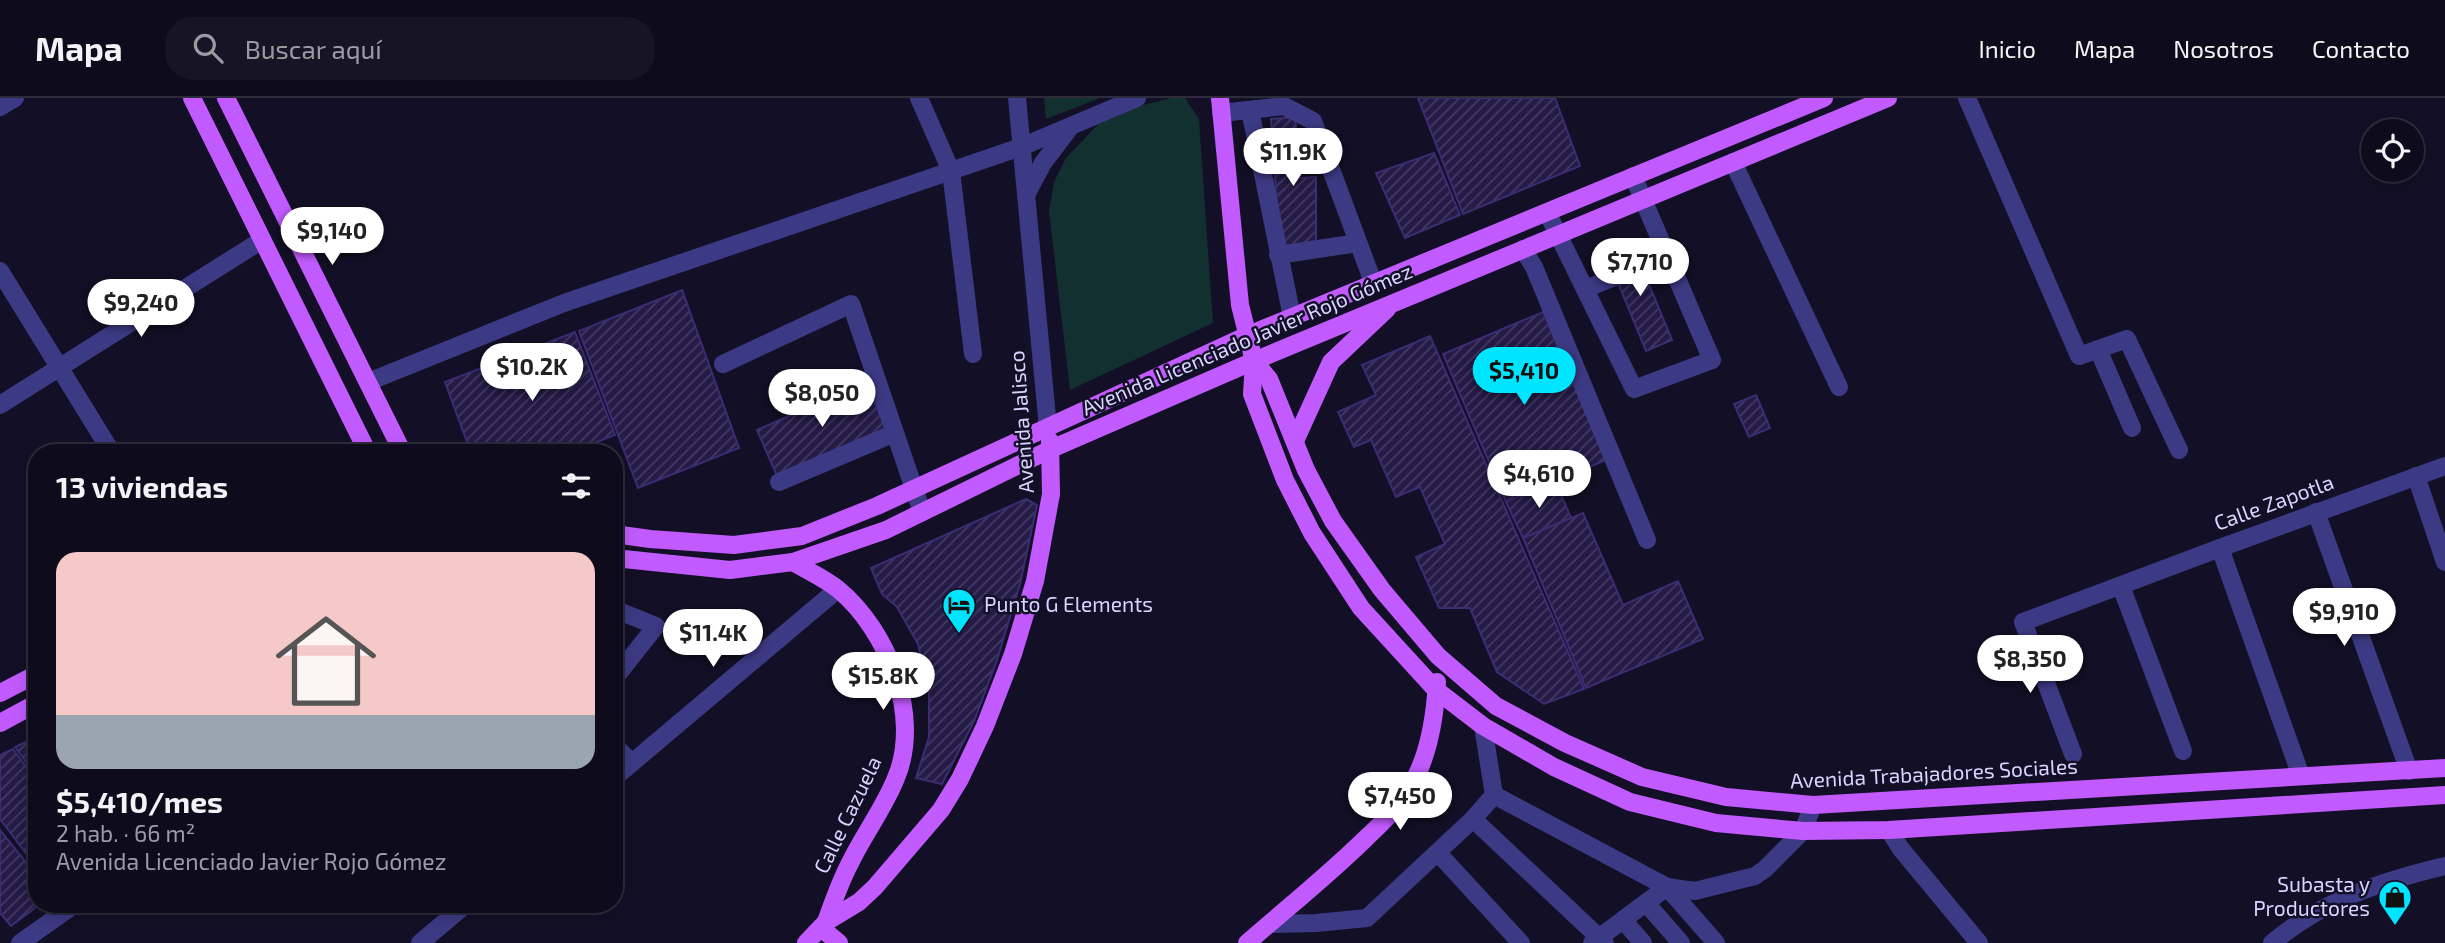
<!DOCTYPE html>
<html lang="es">
<head>
<meta charset="utf-8">
<style>
  body { margin:0; font-family:"Exo 2",sans-serif; background:#171425; color:#f1f3f6; height:100vh; display:flex; flex-direction:column; font-size:26px; white-space:nowrap }
  * { box-sizing:border-box; margin:0 }
  p { font-size:23px; color:#9b9ba3 }
  .icon { flex:none; width:38px; height:38px; fill:none; stroke:currentColor; stroke-width:2; stroke-linecap:round; stroke-linejoin:round }
  .map { position:relative; flex:1; overflow:hidden }
  .side { position:absolute; left:28px; top:346px; width:595px; height:469px; display:flex; flex-direction:column; background:#0e0b1c; border-radius:28px; box-shadow:0 4px 18px #0003,0 0 0 2px #2e2b3b }
  .side>* { flex:none }
  .tools { position:absolute; left:2361px; top:21px; display:grid; gap:14px }
  .tools a { display:grid; place-items:center; width:63px; height:63px; border-radius:50%; background:#0e0b1c; box-shadow:0 4px 18px #0003,0 0 0 2px #2e2b3b; font-size:35px }
  .price { position:absolute; translate:-50% -60px; padding:0 16px; border-radius:24px; background:#fff; color:#222; font-size:23px; line-height:46px; filter:drop-shadow(0 2px 4px #0008) }
  .price::after { content:''; position:absolute; left:50%; top:42px; width:21px; height:16px; margin-left:-10px; background:inherit; clip-path:polygon(0 0,100% 0,50% 100%) }
  .price.selected { background:#00e5ff; color:#111 }
  ul { padding:0; list-style:none }
  li { display:grid; align-content:center; gap:14px; height:371px; padding:0 28px }
  li span { display:grid; place-items:center; height:217px; border-radius:21px; color:#555 }
  li>.icon { margin-inline-start:auto }
  span .icon { width:126px; height:126px; fill:#fffc; stroke-width:1 }
  li b { font-size:30px }
  h2 { display:flex; justify-content:space-between; align-items:center; height:84px; padding:0 28px; font-size:30px }
  header { display:flex; align-items:center; gap:42px; box-sizing:border-box; height:98px; padding:0 35px; background:#0e0b1c; border-bottom:2px solid #2e2b3b }
  header strong { font-size:33px }
  nav { display:flex; gap:38px; margin-inline-start:auto; font-size:24px }
  .search { width:490px; height:63px; background:#171425; display:flex; align-items:center; gap:18px; box-sizing:border-box; padding:0 24px; border-radius:28px; color:#9b9ba3; font-size:26px }
  .map>svg:first-child { display:block }
  .green { fill:#12302f }
  .building { fill:url(#building-hatch); stroke:#3b2d73; stroke-width:2 }
  .lines { fill:none; stroke-linecap:round; stroke-linejoin:round }
  .minor-tunnel { stroke:#312d47; stroke-width:18; stroke-dasharray:18 9; stroke-linecap:butt }
  .minor { stroke:#3d3a85; stroke-width:18 }
  .major { stroke:#c25bff; stroke-width:18 }
  .labels { text-anchor:middle; stroke-width:5; stroke-linejoin:round; paint-order:stroke }
  .street-label { font-size:21px; fill:#d9d4ff; stroke:#130f26 }
  .poi-label { font-size:21px; fill:#d9d4ff; stroke:#130f26; text-anchor:start }
</style>
</head>
<body>
<header>
<strong>Mapa</strong>
<div class="search"><svg class="icon" aria-label="search" viewBox="0 0 24 24"><circle cx="10" cy="10" r="6"/><path d="M15 15l6 6"/></svg>Buscar aquí</div>
<nav><a>Inicio</a><a>Mapa</a><a>Nosotros</a><a>Contacto</a></nav>
</header>
<div class="map">
<svg width="2445" height="845" viewBox="0 0 2445 845">
  <defs>
    <pattern id="building-hatch" width="6" height="6" patternUnits="userSpaceOnUse" patternTransform="scale(1.75)"><rect width="6" height="6" fill="#241b47"/><path d="M-1 1l2-2M0 6l6-6M5 7l2-2" fill="none" stroke="#433b63"/></pattern>
  </defs>
  <rect width="100%" height="100%" fill="#130f26"/>
  <g class="green">
    <path d="M1044 0H1100L1046 21Z"/>
    <path d="M1171 0H1185L1199 21 1213 225 1070 292 1049 113 1054 84 1066 60 1108 16Z"/>
  </g>
  <g class="building">
    <path d="M1418 0H1555L1580 68 1463 116Z"/>
    <path d="M1295 19 1300 80 1316 79V145L1280 149 1271 21Z"/>
    <path d="M1434 55 1460 117 1405 140 1376 75Z"/>
    <path d="M1633 148 1672 242 1646 253 1607 158Z"/>
    <path d="M682 192 739 350 638 390 579 233Z"/>
    <path d="M1543 214 1606 362 1506 404 1443 256Z"/>
    <path d="M575 234 615 337 569 355H471L445 284Z"/>
    <path d="M1430 238 1584 591 1544 606 1497 574 1470 510H1439L1416 459 1445 446 1420 389 1396 399 1371 342 1354 349 1338 314 1376 297 1362 267Z"/>
    <path d="M866 284 886 331 777 378 757 332Z"/>
    <path d="M1756 297 1770 330 1749 339 1734 306Z"/>
    <path d="M1555 383 1571 420 1523 440 1506 404Z"/>
    <path d="M1026 401 1037 407 1020 486 997 562 974 623 942 686 916 680 929 639V596L918 546 897 509 882 496 871 470Z"/>
    <path d="M1583 415 1623 507 1678 483 1703 541 1586 590 1523 440Z"/>
    <path d="M37 639V679L15 649Z"/>
    <path d="M13 651 37 684V770L0 721V657Z"/>
    <path d="M0 732 37 778V807H39L11 828 0 815Z"/>
  </g>
  <g class="lines">
    <path class="minor-tunnel" d="M1615 179 1641 168"/>
    <g class="minor">
      <path d="M919 0 951 73 973 256"/>
      <path d="M1017 0 1048 330"/>
      <path d="M1967 0 2079 258 2127 241 2179 352"/>
      <path d="M0 9 15 0"/>
      <path d="M1250 12 1292 219"/>
      <path d="M1221 15 1284 8 1313 23 1373 184"/>
      <path d="M1733 64 1839 289"/>
      <path d="M1026 97 1043 65 1071 28"/>
      <path d="M1547 114 1634 291 1712 262 1633 78"/>
      <path d="M1523 151 1534 169 1647 442"/>
      <path d="M1278 157 1358 145"/>
      <path d="M1641 168 1667 157"/>
      <path d="M0 173 112 355"/>
      <path d="M1585 191 1615 179"/>
      <path d="M2098 251 2132 330"/>
      <path d="M723 266 851 206 922 414"/>
      <path d="M368 284 564 205 1021 49 1137 0"/>
      <path d="M0 307 262 142"/>
      <path d="M2416 378 2445 464"/>
      <path d="M779 384 895 335"/>
      <path d="M2316 414 2409 673"/>
      <path d="M2220 450 2301 678"/>
      <path d="M2121 488 2183 653"/>
      <path d="M614 511 656 528 614 581"/>
      <path d="M1483 628 1494 697 1667 789 1716 845"/>
      <path d="M614 647 632 665"/>
      <path d="M2073 656 2023 524 2220 450 2445 368"/>
      <path d="M614 680 838 491"/>
      <path d="M1473 721 1605 845"/>
      <path d="M1889 732 1901 751 1979 845"/>
      <path d="M1438 755 1521 845"/>
      <path d="M1646 805 1681 845"/>
      <path d="M1623 822 1643 845"/>
      <path d="M1269 826 1316 825 1367 820 1473 721 1494 697"/>
      <path d="M20 845 74 807"/>
      <path d="M420 845 465 807"/>
      <path d="M1592 845 1667 789 1695 793 1755 778 1765 771 1803 733 1813 707"/>
      <path d="M2272 845C2323 802 2382 783 2445 768"/>
    </g>
    <g class="major">
      <path d="M192 0 368 355"/>
      <path d="M226 0 403 355"/>
      <path d="M1220 0 1240 207 1254 263 1252 296 1285 382 1312 435 1361 510 1436 592 1483 628 1554 669 1630 704 1716 725 1803 733 1889 732 2445 697"/>
      <path d="M1254 263 1269 281 1306 372 1333 423 1382 492 1438 558 1496 608 1565 645 1642 679 1726 699 1813 707 2445 670"/>
      <path d="M1295 343 1331 264 1387 211"/>
      <path d="M614 436 650 441 734 447 802 438 877 408 1246 238 1824 0"/>
      <path d="M614 460 730 472 793 464 886 432 1051 351 1254 263 1888 0"/>
      <path d="M793 464C808 473 826 481 839 492 888 533 922 618 896 680 884 710 864 736 850 765 840 784 833 804 826 824"/>
      <path d="M0 595 37 576"/>
      <path d="M0 625 37 605"/>
      <path d="M821 830 839 845"/>
      <path d="M806 845 826 824 859 804 875 789 941 712 960 681 985 628 1013 556 1035 483 1051 396 1050 343"/>
      <path d="M1247 845C1286 811 1326 779 1363 743 1380 727 1397 711 1409 691 1428 662 1435 618 1437 584"/>
    </g>
  </g>
  <defs>
    <symbol id="hotel-pin" viewBox="-11 -11 22 30"><path d="M0 17L-7.5 6A9.5 9.5 0 1 1 7.5 6Z" fill="#00e5ff" stroke="#130f26"/><path d="M-6-4.5h1.5V1H6V5H4.5V3h-9V5H-6ZM-4 0a1.8 1.8 0 1 1 3.6 0ZM.5 0V-2.5h3Q6-2.5 6 0Z" fill="#111"/></symbol>
    <symbol id="shop-pin" viewBox="-11 -11 22 30"><path d="M0 17L-7.5 6A9.5 9.5 0 1 1 7.5 6Z" fill="#00e5ff" stroke="#130f26"/><path d="M-5-2.5h2.3a2.7 3.5 0 0 1 5.4 0H5L5.5 6h-11ZM-1.5-2.5h3a1.5 2.3 0 0 0-3 0Z" fill="#111"/></symbol>
  </defs>
  <g fill-rule="evenodd">
    <use href="#hotel-pin" x="940" y="488" width="38" height="52"/>
    <use href="#shop-pin" x="2376" y="780" width="38" height="52"/>
  </g>
  <g class="labels">
    <g class="street-label">
      <text transform="translate(1247 242) rotate(-23)" y="7">Avenida Licenciado Javier Rojo Gómez</text>
      <text transform="translate(1022 324) rotate(-94)" y="7">Avenida Jalisco</text>
      <text transform="translate(2274 405) rotate(-20)" y="7">Calle Zapotla</text>
      <text transform="translate(1934 676) rotate(-3)" y="7">Avenida Trabajadores Sociales</text>
      <text transform="translate(848 717) rotate(-64)" y="7">Calle Cazuela</text>
    </g>
    <g class="poi-label">
      <text x="984" y="514">Punto G Elements</text>
      <text x="2370" y="794" text-anchor="end">Subasta y<tspan x="2370" dy="24">Productores</tspan></text>
    </g>
  </g>
</svg>
<div class="tools">
<a><svg class="icon" aria-label="locate" viewBox="0 0 24 24"><circle cx="12" cy="12" r="6"/><path d="M12 2v4M12 18v4M2 12h4M18 12h4"/></svg></a>
</div>
<b class="price" style="left:1293px;top:90px">$11.9K</b>
<b class="price" style="left:332px;top:169px">$9,140</b>
<b class="price" style="left:1640px;top:200px">$7,710</b>
<b class="price" style="left:141px;top:241px">$9,240</b>
<b class="price" style="left:532px;top:305px">$10.2K</b>
<b class="price selected" style="left:1524px;top:309px">$5,410</b>
<b class="price" style="left:822px;top:331px">$8,050</b>
<b class="price" style="left:1539px;top:412px">$4,610</b>
<b class="price" style="left:2344px;top:550px">$9,910</b>
<b class="price" style="left:713px;top:571px">$11.4K</b>
<b class="price" style="left:2030px;top:597px">$8,350</b>
<b class="price" style="left:883px;top:614px">$15.8K</b>
<b class="price" style="left:1400px;top:734px">$7,450</b>
<section class="side">
<h2>13 viviendas<svg class="icon" aria-label="filters" viewBox="0 0 24 24"><path d="M4 7h16M4 17h16"/><circle cx="9" cy="7" r="2"/><circle cx="15" cy="17" r="2"/></svg></h2>
<ul>
<li><span style="background:linear-gradient(#f6c9c9 75%,#9aa5b1 0)"><svg class="icon" aria-label="home" viewBox="0 0 24 24"><path d="M3 11l9-7 9 7M6 9v11h12V9"/></svg></span><div><b>$5,410/mes</b><p>2 hab. · 66 m²</p><p>Avenida Licenciado Javier Rojo Gómez</p></div></li>
</ul>
</section>
</div>
</body>
</html>
